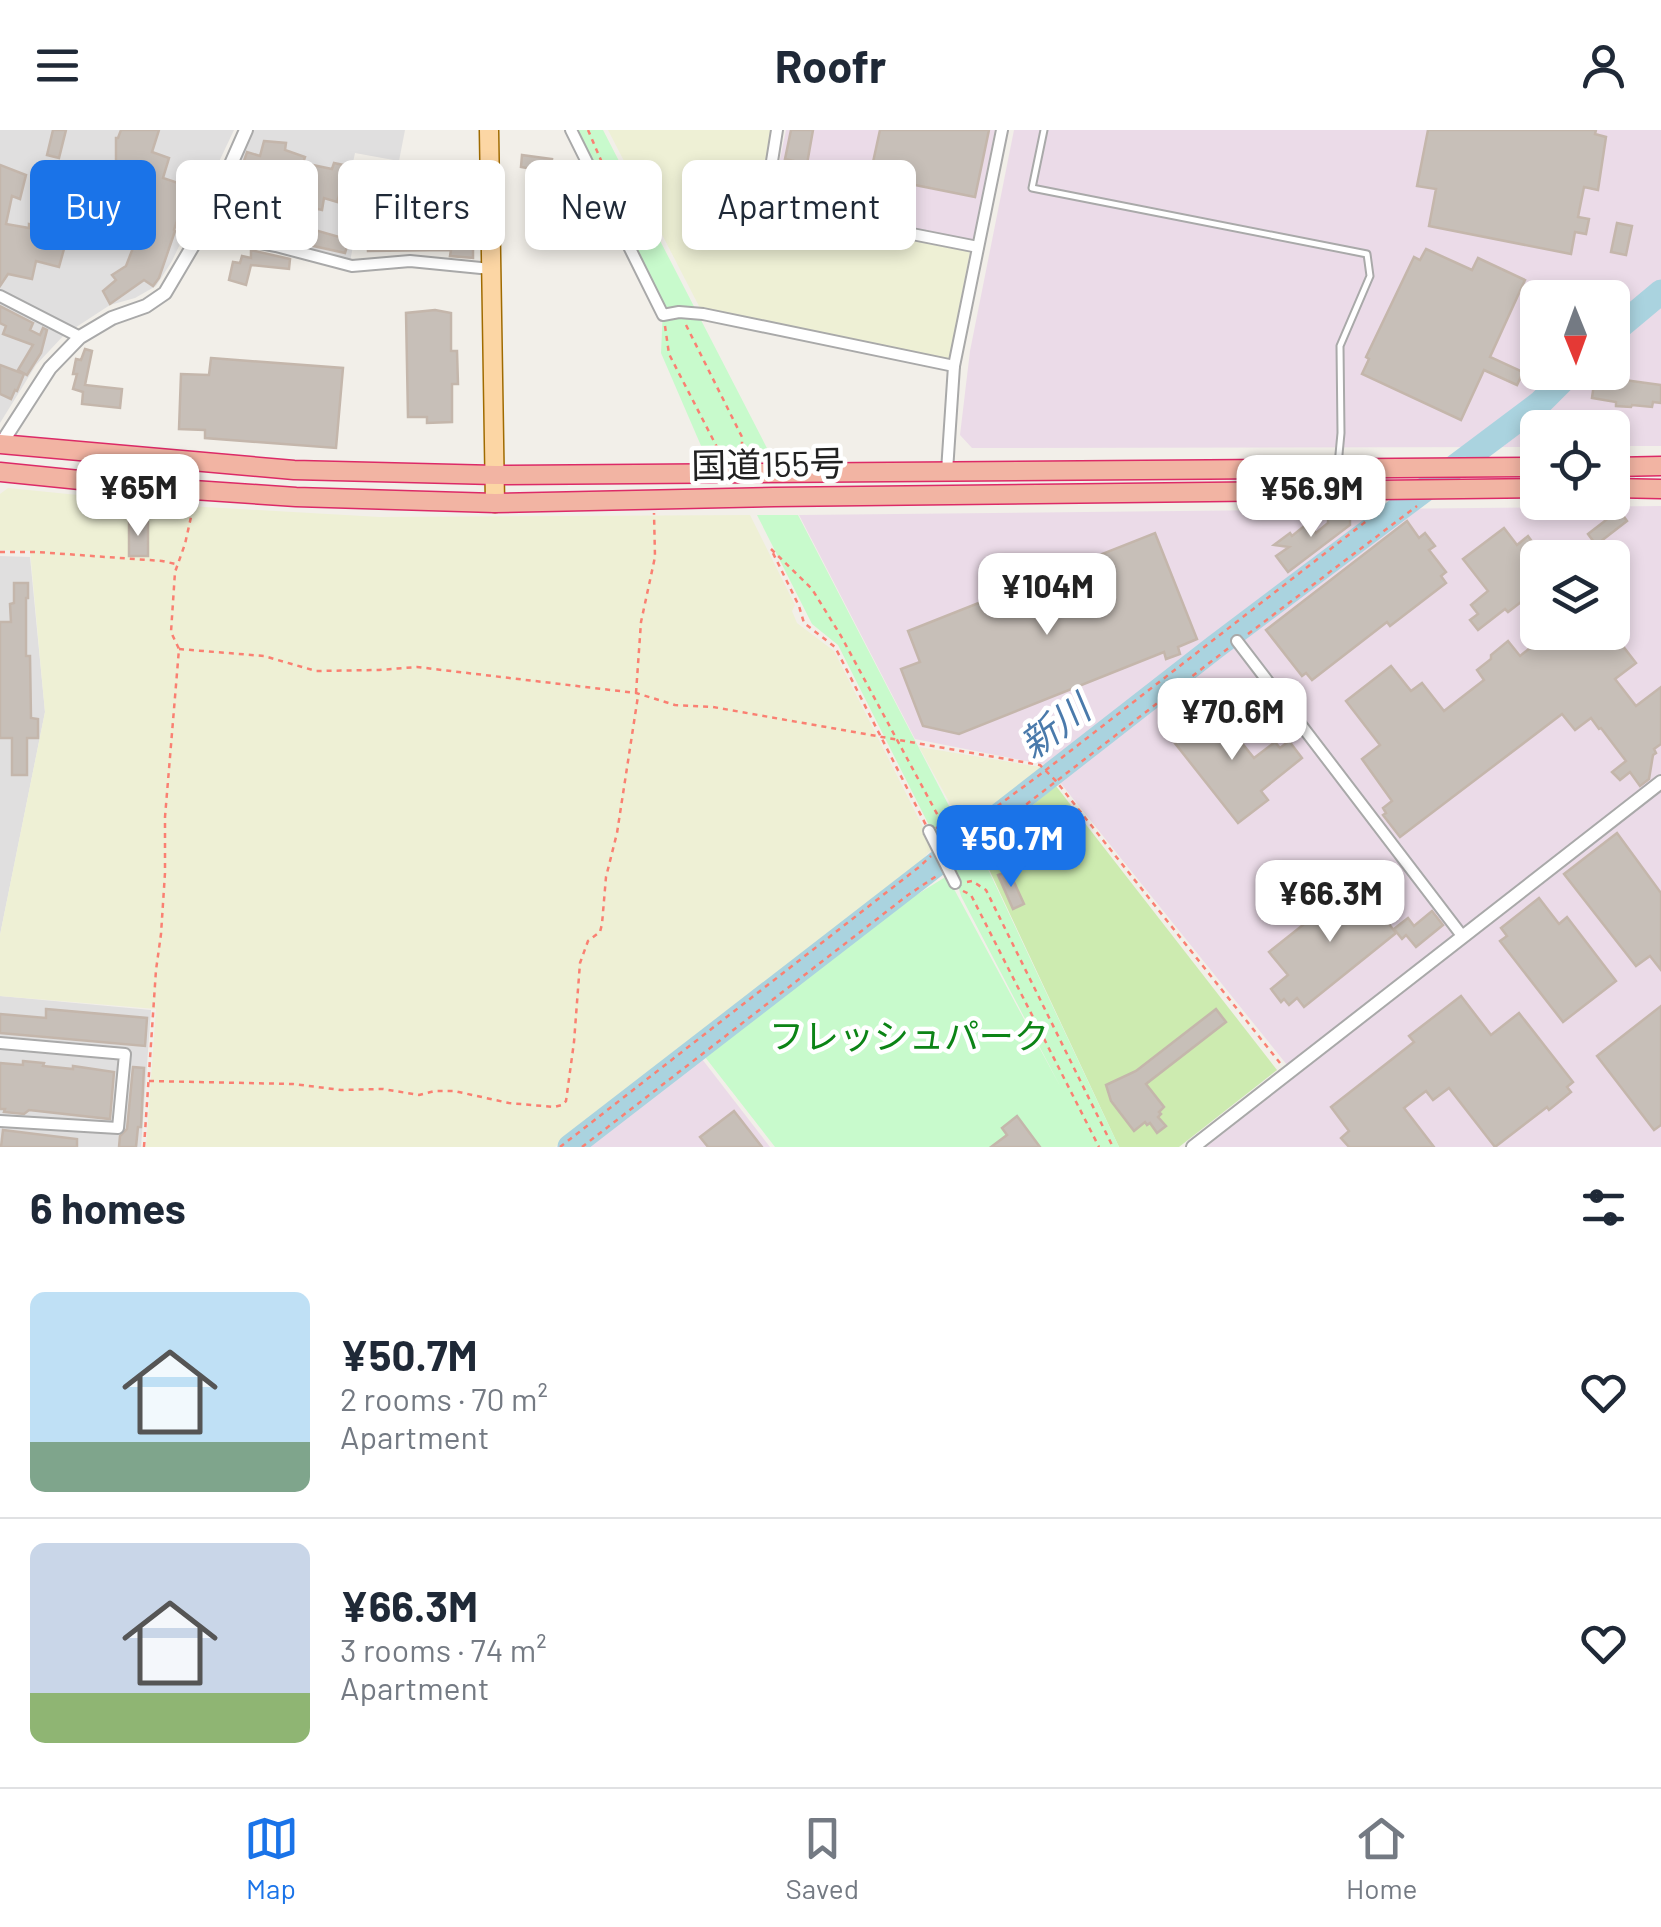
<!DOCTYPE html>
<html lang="en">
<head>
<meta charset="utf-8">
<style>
  body { margin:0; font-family:Barlow,"Noto Sans JP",sans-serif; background:#f6f6f7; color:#1f2937; height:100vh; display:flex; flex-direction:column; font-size:38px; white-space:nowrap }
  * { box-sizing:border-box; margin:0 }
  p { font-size:32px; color:#747a83 }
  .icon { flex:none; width:55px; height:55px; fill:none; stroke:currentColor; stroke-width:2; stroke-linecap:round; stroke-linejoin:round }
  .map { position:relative; height:1017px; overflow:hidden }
  .panel { display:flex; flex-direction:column; background:#fff; flex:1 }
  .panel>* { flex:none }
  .top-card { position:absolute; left:30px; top:30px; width:1000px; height:90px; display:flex; gap:20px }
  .needle { width:65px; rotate:179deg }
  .buttons { position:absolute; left:1520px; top:150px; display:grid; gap:20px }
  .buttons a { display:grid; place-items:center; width:110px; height:110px; border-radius:15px; background:#fff; box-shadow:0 5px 15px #0003; font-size:50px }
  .price { position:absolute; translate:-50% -85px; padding:0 22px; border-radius:20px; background:#fff; color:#222; font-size:32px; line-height:65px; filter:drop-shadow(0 2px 5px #0008) }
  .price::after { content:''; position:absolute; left:50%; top:60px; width:30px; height:22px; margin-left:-15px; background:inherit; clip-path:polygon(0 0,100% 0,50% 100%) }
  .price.on { background:#1a73e8; color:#fff }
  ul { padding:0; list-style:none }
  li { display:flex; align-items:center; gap:30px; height:250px; padding:0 30px }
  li+li { border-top:2px solid #e0e1e3 }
  li span { display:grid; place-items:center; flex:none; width:280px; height:200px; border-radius:15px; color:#555 }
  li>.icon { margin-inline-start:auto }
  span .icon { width:120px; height:120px; fill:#fffc; stroke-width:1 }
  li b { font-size:42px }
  h2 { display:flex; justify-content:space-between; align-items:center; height:120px; padding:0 30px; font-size:42px }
  .chip { padding:0 35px; border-radius:15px; background:#fff; box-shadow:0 5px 15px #0003; font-size:35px; line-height:90px }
  .chip.on { background:#1a73e8; color:#fff }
  header { display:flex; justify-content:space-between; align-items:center; height:130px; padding:0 30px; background:#fff; font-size:45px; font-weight:700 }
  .tab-bar { display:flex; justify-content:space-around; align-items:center; height:140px; border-top:2px solid #e0e1e3; background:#fff; font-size:28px; color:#747a83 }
  .tab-bar a { display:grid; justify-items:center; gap:5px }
  .tab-bar .on { color:#1a73e8 }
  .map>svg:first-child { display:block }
  .residential { fill:#e0dfdf }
  .industrial { fill:#ebdbe8; fill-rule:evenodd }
  .farmland { fill:#eef0d5 }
  .grass { fill:#cdebb0 }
  .park { fill:#c8facc }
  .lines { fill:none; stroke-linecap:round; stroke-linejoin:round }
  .river { stroke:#aad3df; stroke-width:25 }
  .building { fill:#c7bfb8; stroke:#c4b6ab; stroke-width:2.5 }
  .service-casing { stroke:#a9a9a9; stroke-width:9 }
  .minor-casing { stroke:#a9a9a9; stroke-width:14 }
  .tertiary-casing { stroke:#a9a9a9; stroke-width:16 }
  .primary-casing { stroke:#a06b00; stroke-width:21 }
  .trunk-casing { stroke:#dc2a67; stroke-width:21 }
  .path { stroke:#fa8072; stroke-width:2.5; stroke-dasharray:5 5; stroke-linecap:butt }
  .service { stroke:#fff; stroke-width:5 }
  .minor { stroke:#fff; stroke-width:10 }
  .tertiary { stroke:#fff; stroke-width:12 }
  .primary { stroke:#fcd6a4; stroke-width:18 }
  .trunk { stroke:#f2b4a3; stroke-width:18 }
  .labels { text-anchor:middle; stroke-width:9; stroke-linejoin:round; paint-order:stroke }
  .street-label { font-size:35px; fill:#222; stroke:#fff }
  .park-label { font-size:35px; fill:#0c8416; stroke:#fff }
  .water-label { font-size:38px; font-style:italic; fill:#4a7aab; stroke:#fff }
</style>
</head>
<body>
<header><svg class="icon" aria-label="menu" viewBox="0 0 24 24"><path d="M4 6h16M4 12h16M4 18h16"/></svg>Roofr<svg class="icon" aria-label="person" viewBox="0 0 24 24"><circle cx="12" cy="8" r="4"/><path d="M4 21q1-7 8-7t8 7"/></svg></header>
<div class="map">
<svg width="1661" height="1017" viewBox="0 0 1661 1017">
  <rect width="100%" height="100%" fill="#f2efe9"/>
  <g class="residential">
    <path d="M0 0H234L172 131 156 156 135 168 110 175 64 205 36 235 0 293Z"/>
    <path d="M253 0H405L399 31 355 23 342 84 358 89 350 132 218 96 214 85Z"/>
    <path d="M0 426 30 427 45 582 0 805Z"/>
    <path d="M0 866 151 880 141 1017H0Z"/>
  </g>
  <g class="industrial">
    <path d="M786 0H995L973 113 772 68Z"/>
    <path d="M1014 0H1661V316H1613L1612 298H1538L1537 317 972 318 960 305 970 221ZM1538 168H1612V242H1538Z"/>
    <path d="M1661 376V1017H1206L1288 952 1287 935 1046 635 915 609 799 385ZM1538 428H1612V502H1538Z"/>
    <path d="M702 929 770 1017H588Z"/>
  </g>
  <g class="farmland">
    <path d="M608 0H771L758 80 970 122 949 230 701 180Z"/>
    <path d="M8 358 188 376 380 387 750 385 795 475 792 481 797 493 834 521 933 717 917 736 555 1017H146L156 879 0 866V805L45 582 30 421 0 420V364Z"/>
    <path d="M919 617 1040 637 1043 640 964 699Z"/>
  </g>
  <path class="grass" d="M1056 656 1277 940 1179 1017H1119L979 718Z"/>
  <g class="park">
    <path d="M574 0H603L770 324 705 325 661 223 663 178Z"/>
    <path d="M757 385H798L961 699 938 713 838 515 812 494Z"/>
    <path d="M978 718 1119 1017H775L705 927 913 767 947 746 1060 956 961 766 954 742Z"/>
  </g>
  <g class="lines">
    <g class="river">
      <path d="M1612 203 1661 162"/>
      <path d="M570 1017 961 715 1215 517 1540 273 1571 242"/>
    </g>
  </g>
  <g class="building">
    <path d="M53 0H66L59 28 47 25Z"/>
    <path d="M121 0H159L152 22 169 28 163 48 193 58 188 74 183 72 174 100 175 101 159 148 153 156 144 150 110 174 103 161 116 150 112 145 126 136 152 69 113 61 116 36V8H118Z"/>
    <path d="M791 0H813L807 34 785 29Z"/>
    <path d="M880 0H989L975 67 870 46Z"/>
    <path d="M1428 0H1596L1595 4 1606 7 1598 60 1584 57 1578 87 1589 89 1586 104 1575 102 1571 124 1429 96 1436 59 1417 56Z"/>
    <path d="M264 11 286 13 285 20 305 27 303 33 332 39 334 33 348 36 337 72 324 68 322 80 309 77 304 97 339 107 347 81 357 83 345 123 250 102 242 80 247 78 248 46 240 43 247 22 260 26Z"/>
    <path d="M522 25 552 29 550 42 521 37Z"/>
    <path d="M0 35 26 45 20 69 12 66 6 94 29 98V94L48 98 46 102 53 104 51 116 64 119 59 137 36 131 32 149 8 144 0 156Z"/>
    <path d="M806 56 840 62 837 77 803 71Z"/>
    <path d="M446 60V85L473 84V128L450 126 451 120 368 121 367 61Z"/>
    <path d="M1617 93 1632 96 1626 125 1611 122Z"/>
    <path d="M1426 119 1472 140 1478 128 1525 150 1490 227 1523 242 1517 255 1484 240 1461 290 1362 244 1369 229 1366 227 1414 127 1420 130Z"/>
    <path d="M251 120 290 129 289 139 251 135 246 155 229 150 233 132 240 133 242 126 251 128Z"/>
    <path d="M0 176 33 193 30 200 40 205 43 198 47 200 41 223 27 245 18 240 33 215 3 204 6 196 0 193Z"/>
    <path d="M435 180 451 183V221H457L458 254H452V292L427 293V287H408L406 183Z"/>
    <path d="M85 219 92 221 85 255 122 259 120 278 82 274 83 262 73 259 77 244H73L76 229 81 230Z"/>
    <path d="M211 228 343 238 336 318 205 308V300L179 299 181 244 209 245Z"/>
    <path d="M0 235 24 244 17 261 15 260 11 269 0 264Z"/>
    <path d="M1595 246 1661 255V273L1653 272 1652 277 1632 275 1631 277 1616 276V272L1592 268Z"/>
    <path d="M1619 380 1627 391 1596 415 1588 404Z"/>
    <path d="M1328 382 1350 383V395L1288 442 1276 426 1289 417 1274 415 1290 403 1292 406 1308 393 1316 403 1328 393Z"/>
    <path d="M129 391 148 392V426H129Z"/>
    <path d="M1407 391 1419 408 1425 403 1435 416 1429 420 1446 442 1441 446 1446 453 1390 496 1387 492 1312 550 1306 543 1302 546 1266 500Z"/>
    <path d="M1504 398 1517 415 1528 406 1544 428H1538V459L1508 482 1505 479 1478 500 1470 490 1478 484 1471 475 1488 461 1463 429Z"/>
    <path d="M1155 403 1197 509 1178 517 1180 524 1166 529 1164 522 959 604 923 596 901 539 920 532 908 501Z"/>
    <path d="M14 453H28V468H26V526H30L31 588 38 589V608H27V645H12V608H0V492H11L10 474 14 473Z"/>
    <path d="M1550 502H1612L1636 533 1615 549 1636 576 1661 557V614L1654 619 1656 623 1653 625 1649 649 1640 656 1630 642 1620 650 1612 642 1626 631 1601 598 1599 599 1591 588 1575 600 1562 584 1400 707 1383 685 1386 683 1383 678 1392 671 1362 629 1380 615 1346 571 1391 536 1411 561 1422 553 1444 581 1484 550 1477 540 1491 529V525L1508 511 1520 526Z"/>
    <path d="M1218 576 1236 600 1233 602 1254 628 1275 612 1280 618 1289 611 1302 628 1261 661 1268 670 1238 693 1170 607 1197 587 1199 590Z"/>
    <path d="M1617 703 1661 763V840L1650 826 1636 836 1564 744Z"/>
    <path d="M1009 741 1024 774 1013 779 998 745Z"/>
    <path d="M1354 750 1396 803 1304 877 1297 868 1289 875 1284 869 1281 872 1271 859 1288 845 1269 822 1313 787 1310 783Z"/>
    <path d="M1539 768 1559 794 1567 787 1616 851 1563 892 1500 811 1507 806 1501 798Z"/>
    <path d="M1432 781 1443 795 1416 817 1406 805 1402 809 1394 799 1408 788 1414 796Z"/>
    <path d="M1461 866 1491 905 1519 883 1573 952 1567 957 1571 962 1549 980 1547 977 1495 1017 1449 958 1433 970 1426 961 1404 978 1434 1017H1349L1341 1008 1349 1001 1331 977 1414 912 1409 906Z"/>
    <path d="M1661 876V995L1654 1000 1597 926Z"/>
    <path d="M46 879 147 888 145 916 0 903V884L46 888Z"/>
    <path d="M1216 879 1226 892 1146 954 1164 977 1159 982 1161 984 1158 987 1166 996 1157 1003 1150 993 1147 995 1145 992 1134 1001 1111 971 1106 955 1136 941Z"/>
    <path d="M23 931 44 933 43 936 73 939V936L114 942 110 989 29 980 24 984 4 982 5 979H0V933L23 935Z"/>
    <path d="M133 937 144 938 141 997H138L136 1017H119L120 1006 127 999Z"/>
    <path d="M734 981 762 1017H708L700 1007Z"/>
    <path d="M1017 986 1040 1017H991L1007 1005 1002 998Z"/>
    <path d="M3 1000 77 1009V1017H1Z"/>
  </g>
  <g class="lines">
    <defs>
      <path id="service" d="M1044 0 1032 58 1367 124 1370 146 1340 216 1341 303 1338 335"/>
      <g id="minor">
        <path d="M571 0 663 185 679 182 703 184 954 236"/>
        <path d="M777 0 765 75 978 117"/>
        <path d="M201 102 276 116 352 136 410 131 491 139"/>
        <path d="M0 166 80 207"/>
        <path d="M947 341 954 236 1002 0"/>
        <path d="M1237 511 1463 807"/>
        <path d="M929 701 955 753"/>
        <path d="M0 913 125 924 118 998 0 991"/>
      </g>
      <g id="tertiary">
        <path d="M1 314 50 238 80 207 112 188 146 176 165 163 201 102 246 0"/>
        <path d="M1193 1017 1661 652"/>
      </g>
      <path id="primary" d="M489 0 495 373"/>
      <g id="trunk">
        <path d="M0 314 294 340 495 345 1538 337"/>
        <path d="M1612 337 1661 336"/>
        <path d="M0 342 149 357 296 367 495 373 774 367 1538 358"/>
        <path d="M1612 358 1661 359"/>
      </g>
    </defs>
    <use href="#service" class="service-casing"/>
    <use href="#minor" class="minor-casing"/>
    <use href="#tertiary" class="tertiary-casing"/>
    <use href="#primary" class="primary-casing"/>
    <use href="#trunk" class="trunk-casing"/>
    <g class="path">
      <path d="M588 0 606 42"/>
      <path d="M686 195 742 307V328"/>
      <path d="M665 196 669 224 721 325"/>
      <path d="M771 419 812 459 841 506 943 695 929 701 835 517 804 493 799 476Z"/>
      <path d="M0 422H37L162 431 176 434"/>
      <path d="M1248 504 1417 376"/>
      <path d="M179 519 264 526 316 541 379 540 417 537 636 563 675 575 713 577 1040 635 1056 651 1280 933"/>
      <path d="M636 563 641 492 655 427 654 383"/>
      <path d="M949 712 1042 643 1373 386 1374 374"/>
      <path d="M958 732 967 726 975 714 1230 517"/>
      <path d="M967 752 972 751 986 760 1113 1017"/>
      <path d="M963 761 971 765 1099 1017"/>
      <path d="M149 951 293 954 341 960 383 959 419 965 435 961H454L509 973 554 977 562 975 566 971 574 912 580 833 588 811 600 802 602 794 606 747 617 703 638 566"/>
      <path d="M144 1017 156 840 161 804 165 743V687L179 519 171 502 175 442 185 414 193 378"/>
      <path d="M560 1017 919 737 931 726"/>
      <path d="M582 1017 908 765 938 745"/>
    </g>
    <use href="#service" class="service"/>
    <use href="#minor" class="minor"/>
    <use href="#tertiary" class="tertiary"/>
    <use href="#primary" class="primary"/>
    <use href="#trunk" class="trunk"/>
  </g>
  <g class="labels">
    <g class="street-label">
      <text transform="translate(768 335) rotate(-1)" y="12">国道155号</text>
    </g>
    <g class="park-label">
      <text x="909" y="919">フレッシュパーク</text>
    </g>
    <g class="water-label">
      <text transform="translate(1055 597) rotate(-37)" y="13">新川</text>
    </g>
  </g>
</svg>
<div class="buttons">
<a><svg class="needle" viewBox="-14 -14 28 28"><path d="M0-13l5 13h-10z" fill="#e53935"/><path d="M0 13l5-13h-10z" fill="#747a83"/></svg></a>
<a><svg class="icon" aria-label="locate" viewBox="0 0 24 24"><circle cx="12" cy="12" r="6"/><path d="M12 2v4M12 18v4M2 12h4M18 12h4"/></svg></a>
<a><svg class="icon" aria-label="layers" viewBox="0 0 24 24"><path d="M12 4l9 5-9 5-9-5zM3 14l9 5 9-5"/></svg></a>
</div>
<b class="price" style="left:138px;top:409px">¥65M</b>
<b class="price" style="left:1311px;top:410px">¥56.9M</b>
<b class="price" style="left:1047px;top:508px">¥104M</b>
<b class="price" style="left:1232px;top:633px">¥70.6M</b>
<b class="price on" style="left:1011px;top:760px">¥50.7M</b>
<b class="price" style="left:1330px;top:815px">¥66.3M</b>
<div class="top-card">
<a class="chip on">Buy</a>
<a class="chip">Rent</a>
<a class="chip">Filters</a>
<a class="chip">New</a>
<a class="chip">Apartment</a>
</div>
</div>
<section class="panel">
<h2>6 homes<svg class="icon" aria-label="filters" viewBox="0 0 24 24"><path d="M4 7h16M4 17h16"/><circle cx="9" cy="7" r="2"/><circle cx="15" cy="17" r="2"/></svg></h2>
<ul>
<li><span style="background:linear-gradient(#bfe0f5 75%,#7fa58c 0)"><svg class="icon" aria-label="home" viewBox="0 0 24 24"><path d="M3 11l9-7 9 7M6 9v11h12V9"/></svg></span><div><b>¥50.7M</b><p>2 rooms · 70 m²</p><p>Apartment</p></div><svg class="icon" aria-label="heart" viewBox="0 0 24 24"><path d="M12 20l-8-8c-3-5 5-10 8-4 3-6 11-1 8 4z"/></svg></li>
<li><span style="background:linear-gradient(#c9d6e8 75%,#8fb573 0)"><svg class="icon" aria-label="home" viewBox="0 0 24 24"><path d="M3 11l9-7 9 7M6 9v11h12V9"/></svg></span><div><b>¥66.3M</b><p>3 rooms · 74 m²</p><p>Apartment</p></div><svg class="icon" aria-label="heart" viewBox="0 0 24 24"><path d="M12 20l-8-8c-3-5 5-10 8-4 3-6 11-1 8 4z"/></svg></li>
</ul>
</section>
<nav class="tab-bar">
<a class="on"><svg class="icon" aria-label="map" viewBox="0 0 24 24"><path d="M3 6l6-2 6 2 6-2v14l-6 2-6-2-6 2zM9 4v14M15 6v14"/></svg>Map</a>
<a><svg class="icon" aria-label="saved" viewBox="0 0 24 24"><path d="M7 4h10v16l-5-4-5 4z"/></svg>Saved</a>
<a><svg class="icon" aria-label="home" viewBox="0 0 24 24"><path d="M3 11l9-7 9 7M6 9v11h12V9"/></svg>Home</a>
</nav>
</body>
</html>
